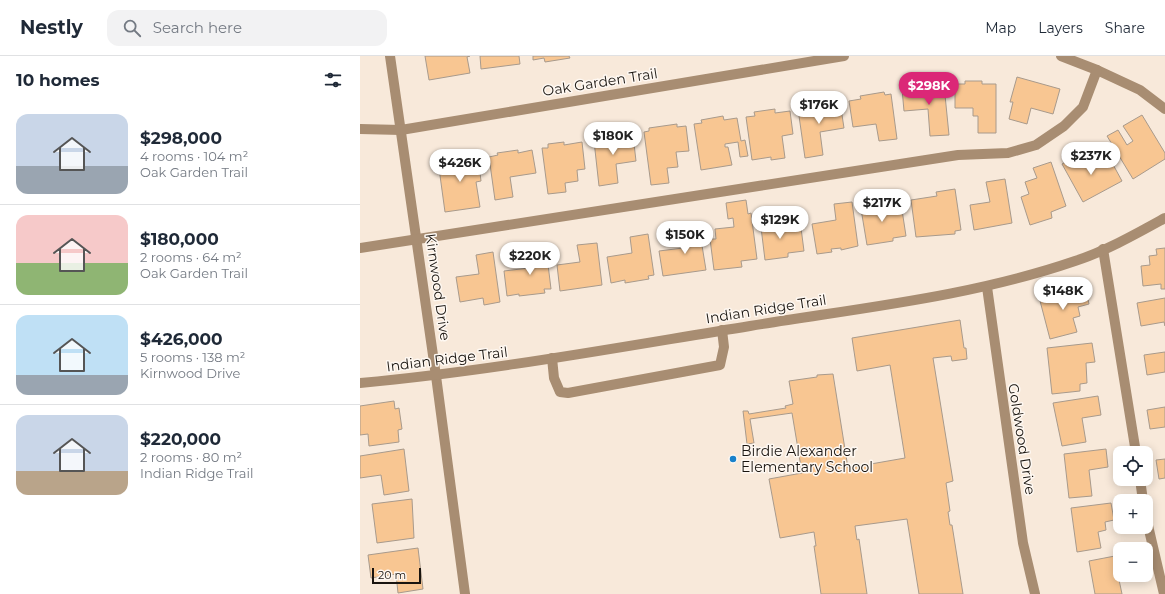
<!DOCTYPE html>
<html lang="en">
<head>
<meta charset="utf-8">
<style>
  body { margin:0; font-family:Montserrat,sans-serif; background:#f2f2f3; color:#1f2937; height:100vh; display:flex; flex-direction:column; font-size:15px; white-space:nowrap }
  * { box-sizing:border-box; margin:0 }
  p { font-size:13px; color:#747a83 }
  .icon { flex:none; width:22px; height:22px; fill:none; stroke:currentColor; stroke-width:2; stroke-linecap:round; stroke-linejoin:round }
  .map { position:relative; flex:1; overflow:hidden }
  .drawer { display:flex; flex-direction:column; background:#fff; width:360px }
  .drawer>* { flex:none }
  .buttons { position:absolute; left:753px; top:390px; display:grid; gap:8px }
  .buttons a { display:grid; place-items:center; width:40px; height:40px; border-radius:8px; background:#fff; box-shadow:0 2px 10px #0003; font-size:20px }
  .scale { position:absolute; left:12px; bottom:10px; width:49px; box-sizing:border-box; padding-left:4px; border:2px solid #19140f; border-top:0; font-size:11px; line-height:14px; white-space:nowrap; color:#19140f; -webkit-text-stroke:3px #fef8f2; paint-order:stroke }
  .price { position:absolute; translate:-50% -34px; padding:0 9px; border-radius:14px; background:#fff; color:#222; font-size:13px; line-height:26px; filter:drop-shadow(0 1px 2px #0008) }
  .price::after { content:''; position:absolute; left:50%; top:24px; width:12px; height:9px; margin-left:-6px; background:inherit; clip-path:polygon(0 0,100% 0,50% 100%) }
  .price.on { background:#db2777; color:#fff }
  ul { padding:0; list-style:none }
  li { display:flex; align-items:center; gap:12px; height:100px; padding:0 16px }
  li+li { border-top:1px solid #e0e1e3 }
  li span { display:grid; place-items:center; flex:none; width:112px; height:80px; border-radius:12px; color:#555 }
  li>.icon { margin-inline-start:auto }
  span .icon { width:48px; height:48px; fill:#fffc; stroke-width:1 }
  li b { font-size:17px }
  h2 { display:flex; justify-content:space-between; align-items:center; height:48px; padding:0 16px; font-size:17px }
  header { display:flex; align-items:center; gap:24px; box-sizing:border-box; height:56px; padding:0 20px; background:#fff; border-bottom:1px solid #e0e1e3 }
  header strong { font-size:19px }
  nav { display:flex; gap:22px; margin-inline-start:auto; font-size:14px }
  .search { width:280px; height:36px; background:#f2f2f3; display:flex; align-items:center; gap:10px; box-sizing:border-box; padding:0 14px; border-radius:12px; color:#747a83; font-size:15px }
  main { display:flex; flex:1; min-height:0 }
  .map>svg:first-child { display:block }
  .building { fill:#f8c692; stroke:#a89a8c }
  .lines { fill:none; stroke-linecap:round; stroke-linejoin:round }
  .minor { stroke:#a88d72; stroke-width:10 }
  .poi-dot { fill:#1881cb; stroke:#fef8f2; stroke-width:1.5 }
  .labels { text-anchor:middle; stroke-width:3; stroke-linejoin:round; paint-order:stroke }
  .street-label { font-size:14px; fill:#19140f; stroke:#fef8f2 }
  .poi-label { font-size:14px; fill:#19140f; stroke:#fef8f2; text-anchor:start }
</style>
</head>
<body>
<header>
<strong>Nestly</strong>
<div class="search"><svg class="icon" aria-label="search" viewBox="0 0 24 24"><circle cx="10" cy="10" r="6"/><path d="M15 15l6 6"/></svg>Search here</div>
<nav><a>Map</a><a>Layers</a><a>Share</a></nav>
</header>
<main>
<section class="drawer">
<h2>10 homes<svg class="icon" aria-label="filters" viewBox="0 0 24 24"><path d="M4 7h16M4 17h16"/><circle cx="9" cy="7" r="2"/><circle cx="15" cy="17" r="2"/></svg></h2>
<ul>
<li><span style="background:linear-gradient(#c9d6e8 65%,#9aa5b1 0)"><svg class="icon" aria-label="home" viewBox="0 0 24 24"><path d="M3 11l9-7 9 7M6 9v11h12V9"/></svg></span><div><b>$298,000</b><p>4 rooms · 104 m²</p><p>Oak Garden Trail</p></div></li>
<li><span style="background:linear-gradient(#f6c9c9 60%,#8fb573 0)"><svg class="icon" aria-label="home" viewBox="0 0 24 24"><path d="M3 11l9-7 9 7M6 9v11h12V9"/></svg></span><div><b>$180,000</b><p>2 rooms · 64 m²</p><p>Oak Garden Trail</p></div></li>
<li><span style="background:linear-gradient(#bfe0f5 75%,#9aa5b1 0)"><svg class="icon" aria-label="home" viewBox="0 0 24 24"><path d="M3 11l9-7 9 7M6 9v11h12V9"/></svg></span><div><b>$426,000</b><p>5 rooms · 138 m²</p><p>Kirnwood Drive</p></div></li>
<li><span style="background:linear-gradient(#c9d6e8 70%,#b9a48a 0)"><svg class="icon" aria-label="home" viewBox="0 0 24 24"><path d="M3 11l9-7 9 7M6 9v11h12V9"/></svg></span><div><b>$220,000</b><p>2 rooms · 80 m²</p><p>Indian Ridge Trail</p></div></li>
</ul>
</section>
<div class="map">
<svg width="805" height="538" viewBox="0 0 805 538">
  <rect width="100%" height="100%" fill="#f8e9da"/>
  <g class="building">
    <path d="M65 0H110L107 1 110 17 69 24Z"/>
    <path d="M120 0H159L160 8 121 13Z"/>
    <path d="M173 0H209L210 2 185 6 184 2 173 4Z"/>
    <path d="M657 21 700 33 693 58 671 52 667 68 649 63 653 46H650Z"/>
    <path d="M605 25H622V28H636V77H618V60H613V52H595V28H605Z"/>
    <path d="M570 27V30L584 29 589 79 570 80 568 53 544 55 542 33 559 31V28Z"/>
    <path d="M524 36 525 39 531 38 537 83 519 85 516 68 493 71 489 45 501 43 500 40Z"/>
    <path d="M469 44 470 48 480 46 484 72 460 76 463 99 445 102 438 53 455 51 454 47Z"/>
    <path d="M415 53V57L430 55 433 78 422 80 425 102 411 104V101L392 104 386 61 395 60 394 56Z"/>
    <path d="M782 59 805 97V103L773 123 747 80 758 74 767 89 773 85 763 70Z"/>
    <path d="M363 60 364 64 377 62 381 85 385 84 388 100 380 101 378 86 365 88V91H368L372 109 341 114 334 68 342 67 341 64Z"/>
    <path d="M317 68V71L326 70 329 95 316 96 318 111 307 112 309 127 291 129 284 76 289 75V72Z"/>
    <path d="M257 77 258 81 273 79 276 105 256 108 258 127 239 130 234 85H241L240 79Z"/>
    <path d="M204 86V89L222 86 225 113 217 114 218 125 205 127 206 136 188 138 182 92H188V88Z"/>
    <path d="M158 94V97L172 94 176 117 150 121 153 141 135 144 129 101 138 99 137 97Z"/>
    <path d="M718 99 723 107 736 100 740 108 750 103 762 125 723 146 702 108Z"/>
    <path d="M118 101 121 125 116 126 120 151 85 156 78 105Z"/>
    <path d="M691 106 706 150 691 156 692 162 670 169 661 141 669 138 665 126 677 122 673 112Z"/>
    <path d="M645 123 652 167 614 174 610 149 630 146 626 126Z"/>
    <path d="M595 133 601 174 595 175V178L556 181 551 144 577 140 576 136Z"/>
    <path d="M386 144 388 158 391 157 397 203 381 205 382 211 354 214 350 183H356L355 173 374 171 373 162 368 163 366 147Z"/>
    <path d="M521 144 522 152 538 149 539 155 542 154 546 180 533 182V185L507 189 500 147Z"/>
    <path d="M492 146 498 190 481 194V192L471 193 472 196 457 198 452 168 476 164 474 148Z"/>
    <path d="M419 161 420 174 441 172 444 195 428 197V201L405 204 400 163Z"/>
    <path d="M339 171 346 214 303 220 299 195 323 192 320 173Z"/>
    <path d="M288 178 294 219 288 220 289 223 265 227V224L251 227 247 201 272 197 270 181Z"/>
    <path d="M237 187 242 229 200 235 197 209 220 206 217 189Z"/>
    <path d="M186 192 191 233H184L185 237 159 240V238L147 240 144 215 169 212 167 194Z"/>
    <path d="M805 192V233H801V228L783 230 781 210 790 209 789 200 797 199 796 193Z"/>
    <path d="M133 196 140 246 124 249 123 242 100 246 96 221 119 218 116 199Z"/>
    <path d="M725 230 729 248 718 251 720 260 713 262 717 276 690 283 679 241Z"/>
    <path d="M805 242V270L804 266 781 270 777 247Z"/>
    <path d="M600 264 604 292H606L607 303 592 305 591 300 573 302 593 425 586 427 590 455 588 456 590 469H592L603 538H559L547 463 495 470 497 484 499 483 507 538H461L454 490H456L454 476 420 482 409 423 442 417 432 357 390 363 394 387 387 388 383 355H388L389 358 426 352 425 350 433 348 429 325 457 321V319L473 318 488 412 545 402 530 309 497 315 492 282Z"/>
    <path d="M732 287 735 306 726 307 727 327 720 328V335L692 338 687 292Z"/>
    <path d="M805 296V316L787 319 784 299Z"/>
    <path d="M738 340 741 359 722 362 726 386 702 390 693 347Z"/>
    <path d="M34 345 35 353 39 352 42 373 38 374 39 386 9 390 8 378 0 379V350Z"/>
    <path d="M805 351V371L790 373 787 354Z"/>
    <path d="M44 393 49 435 24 439 21 419 0 422V400Z"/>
    <path d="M746 393 748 411 729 414 732 440 709 442 704 398Z"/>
    <path d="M805 403V422L799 423 796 404Z"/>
    <path d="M52 443 54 482 17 487 12 448Z"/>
    <path d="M751 447 754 464 745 466 746 474 738 476 741 492 717 496 711 452Z"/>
    <path d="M58 492 63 533 38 537 36 518 11 522 8 499Z"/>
    <path d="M760 499V518L758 519 762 538H735L729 505Z"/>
  </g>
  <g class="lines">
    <g class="minor">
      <path d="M30 0 76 320 105 538"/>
      <path d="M701 0 737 14 780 34 805 53"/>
      <path d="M0 73 41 74 484 0"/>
      <path d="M0 192 598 99 648 97 676 89 704 70 723 51 737 14"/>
      <path d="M743 193 776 397"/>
      <path d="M627 231 663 487 675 538"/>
      <path d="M192 302 194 322 200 336 208 337 360 309 364 291 362 274"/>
      <path d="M0 327C131 315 260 291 390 270 499 252 610 241 715 205 746 195 776 178 805 162"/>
      <path d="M780 423 783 445"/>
      <path d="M786 461 804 538"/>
    </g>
  </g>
  <circle class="poi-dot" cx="373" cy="403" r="4"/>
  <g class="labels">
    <g class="street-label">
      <text transform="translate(240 26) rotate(-9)" y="5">Oak Garden Trail</text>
      <text transform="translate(78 231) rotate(82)" y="5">Kirnwood Drive</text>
      <text transform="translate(406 253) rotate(-9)" y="5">Indian Ridge Trail</text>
      <text transform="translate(87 303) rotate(-7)" y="5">Indian Ridge Trail</text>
      <text transform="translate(662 383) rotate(81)" y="5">Goldwood Drive</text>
    </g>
    <g class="poi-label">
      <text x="381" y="400">Birdie Alexander<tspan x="381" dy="16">Elementary School</tspan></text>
    </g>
  </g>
</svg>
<div class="buttons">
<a><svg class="icon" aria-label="locate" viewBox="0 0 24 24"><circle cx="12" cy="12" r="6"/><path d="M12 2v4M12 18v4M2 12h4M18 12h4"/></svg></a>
<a>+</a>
<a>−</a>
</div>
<div class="scale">20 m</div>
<b class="price on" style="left:569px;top:50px">$298K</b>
<b class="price" style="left:459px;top:69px">$176K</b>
<b class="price" style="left:253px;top:100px">$180K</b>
<b class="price" style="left:731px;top:120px">$237K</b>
<b class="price" style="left:100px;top:127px">$426K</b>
<b class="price" style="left:522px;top:167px">$217K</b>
<b class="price" style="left:420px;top:184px">$129K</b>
<b class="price" style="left:325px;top:199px">$150K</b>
<b class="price" style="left:170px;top:220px">$220K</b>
<b class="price" style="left:703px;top:255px">$148K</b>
</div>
</main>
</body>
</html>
